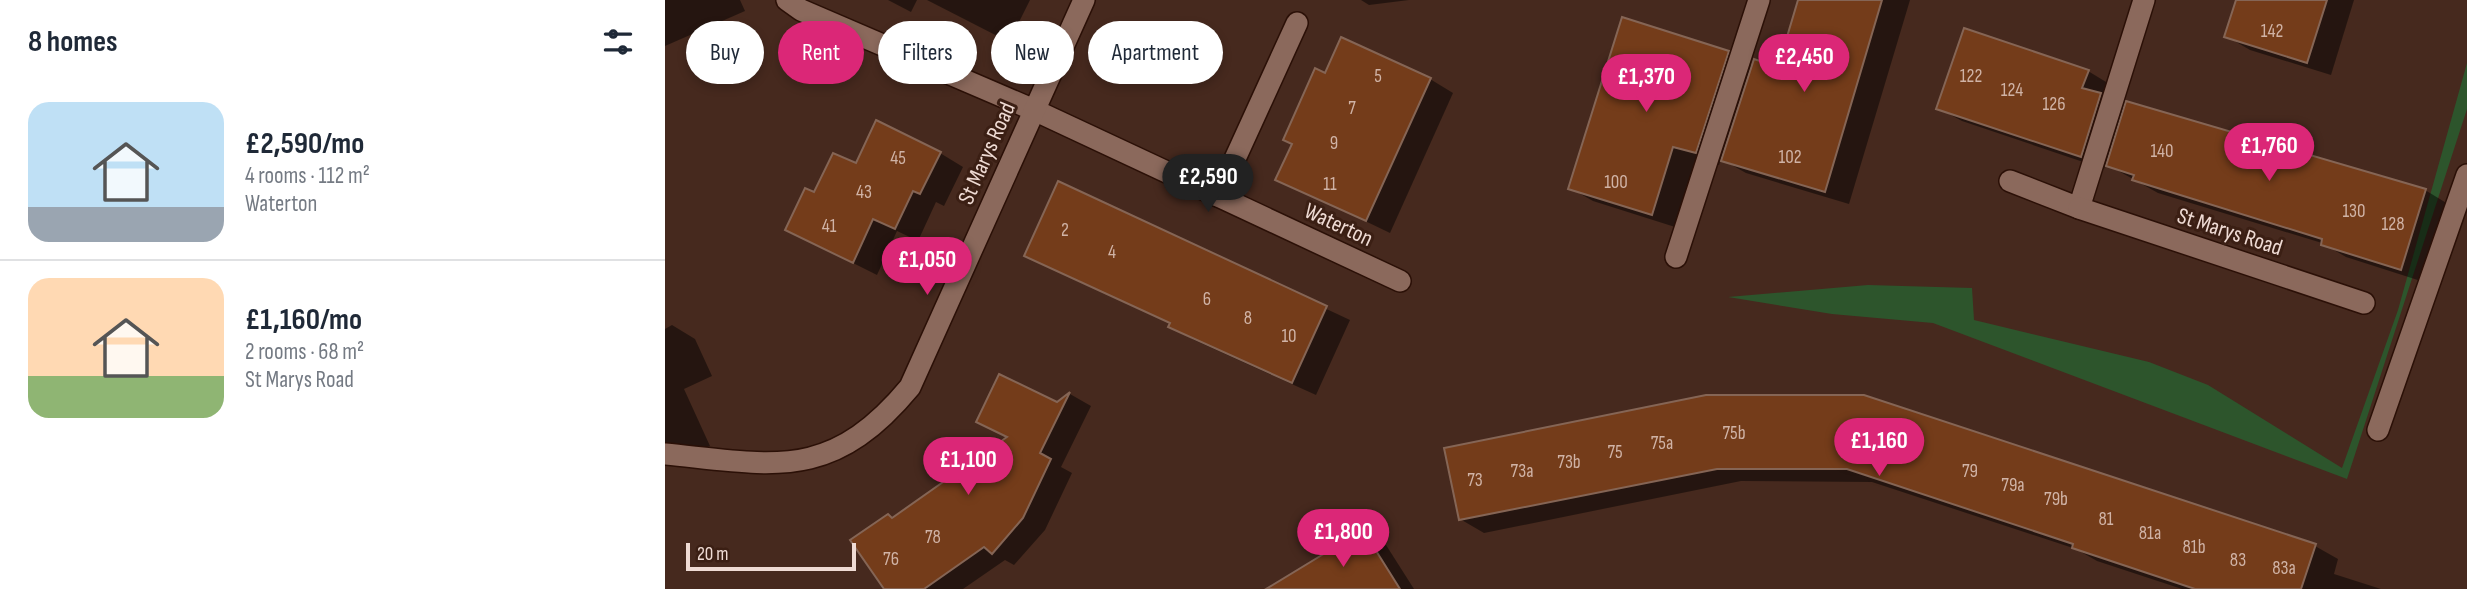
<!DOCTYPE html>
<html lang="en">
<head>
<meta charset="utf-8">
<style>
  body { margin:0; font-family:"Sofia Sans Condensed",sans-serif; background:#f6f6f7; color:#1f2937; height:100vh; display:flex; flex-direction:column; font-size:26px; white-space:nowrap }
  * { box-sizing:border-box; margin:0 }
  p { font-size:23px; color:#747a83 }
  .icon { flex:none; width:38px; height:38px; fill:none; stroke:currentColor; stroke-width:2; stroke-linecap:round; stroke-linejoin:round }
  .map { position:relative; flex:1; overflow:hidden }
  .drawer { display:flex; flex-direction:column; background:#fff; width:665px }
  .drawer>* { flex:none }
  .hud { position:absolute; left:21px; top:21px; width:665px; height:63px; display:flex; gap:14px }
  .scale { position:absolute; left:21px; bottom:18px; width:170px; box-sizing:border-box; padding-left:7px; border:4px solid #efdbd4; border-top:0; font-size:19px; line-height:24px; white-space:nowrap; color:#efdbd4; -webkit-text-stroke:5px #3b1f14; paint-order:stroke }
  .price { position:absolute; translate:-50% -60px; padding:0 16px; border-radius:24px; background:#db2777; color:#fff; font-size:23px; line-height:46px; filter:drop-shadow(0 2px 4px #0008) }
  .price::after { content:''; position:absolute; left:50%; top:42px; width:21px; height:16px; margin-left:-10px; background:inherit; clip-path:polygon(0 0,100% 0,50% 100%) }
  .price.on { background:#222; color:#fff }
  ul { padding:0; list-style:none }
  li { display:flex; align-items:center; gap:21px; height:175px; padding:0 28px }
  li+li { border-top:2px solid #e0e1e3 }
  li span { display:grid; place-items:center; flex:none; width:196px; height:140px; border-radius:21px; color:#555 }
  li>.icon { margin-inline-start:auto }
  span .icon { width:84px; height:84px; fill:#fffc; stroke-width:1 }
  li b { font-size:30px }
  h2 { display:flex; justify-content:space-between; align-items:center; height:84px; padding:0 28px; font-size:30px }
  .tag { padding:0 24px; border-radius:32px; background:#fff; box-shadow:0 4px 10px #0003; font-size:24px; line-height:63px }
  .tag.on { background:#db2777; color:#fff }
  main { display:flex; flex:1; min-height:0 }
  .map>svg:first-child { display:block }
  .green { fill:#2d552c }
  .shadow { fill:#0007 }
  .building { fill:#743c1a; stroke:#856555; stroke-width:2 }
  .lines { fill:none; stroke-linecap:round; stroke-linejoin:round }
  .service-casing { stroke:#2b1007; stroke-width:24 }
  .minor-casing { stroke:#2b1007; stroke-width:24 }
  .service { stroke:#8b695c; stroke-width:21 }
  .minor { stroke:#8b695c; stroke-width:21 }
  .labels { text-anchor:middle; stroke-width:6; stroke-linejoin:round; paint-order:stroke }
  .number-label { font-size:19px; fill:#d0b3a6 }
  .street-label { font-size:23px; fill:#efdbd4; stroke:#3b1f14 }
</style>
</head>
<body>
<main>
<section class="drawer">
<h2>8 homes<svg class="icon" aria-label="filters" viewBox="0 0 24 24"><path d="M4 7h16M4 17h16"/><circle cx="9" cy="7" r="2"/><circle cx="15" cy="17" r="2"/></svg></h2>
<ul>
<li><span style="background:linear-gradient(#bfe0f5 75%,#9aa5b1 0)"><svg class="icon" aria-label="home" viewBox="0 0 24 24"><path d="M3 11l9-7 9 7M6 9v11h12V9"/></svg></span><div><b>£2,590/mo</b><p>4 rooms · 112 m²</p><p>Waterton</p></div></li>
<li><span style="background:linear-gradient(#ffd9b3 70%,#8fb573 0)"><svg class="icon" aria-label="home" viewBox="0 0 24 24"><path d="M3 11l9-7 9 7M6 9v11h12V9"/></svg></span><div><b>£1,160/mo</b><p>2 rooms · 68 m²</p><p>St Marys Road</p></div></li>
</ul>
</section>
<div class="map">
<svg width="1802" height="589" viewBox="0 0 1802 589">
  <rect width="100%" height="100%" fill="#46291e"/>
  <path class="green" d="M1802 63V109L1682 479 1268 323 1167 314 1063 297 1203 285 1307 288 1309 320 1484 362 1543 385 1677 468 1733 310Z"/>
  <g class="shadow">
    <path d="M0 0H75L80 11 0 46Z"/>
    <path d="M223 0H252L246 12Z"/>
    <path d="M262 0H365L344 42Z"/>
    <path d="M696 0H744L704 5Z"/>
    <path d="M1135 0H1245L1184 204 1081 173 1056 159 1054 165 1032 159 1010 227 928 201 905 188 1063 53 1088 67 1114 69Z"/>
    <path d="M1574 0H1689L1666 75 1585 50 1561 36Z"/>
    <path d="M1423 71 1446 85 1441 98 1460 109 1760 190 1783 204 1759 282 1681 257 1657 243 1493 193 1441 164 1439 169 1297 121 1273 108Z"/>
    <path d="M661 75 765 79 788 93 725 233 613 179Z"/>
    <path d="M275 153 298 167 279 206 271 202 253 241 232 231 212 275 122 230 150 194 192 165Z"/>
    <path d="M394 184 685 320 651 395 529 340 506 327 507 324 362 255Z"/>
    <path d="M7 325 30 339 47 376 19 389 45 446 19 455 0 456V329Z"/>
    <path d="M405 394 426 406 396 467 407 473 380 530 349 565 340 560 298 589H221L223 516 229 519 343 438 313 422 392 404Z"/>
    <path d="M1041 397 1650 546 1673 559 1669 574 1716 589H1517L1432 561 1411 549 1207 482 1076 481 819 533 795 519Z"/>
    <path d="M698 532 721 545 749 589H606Z"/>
  </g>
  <g class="building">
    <path d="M1133 0H1217L1160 192 1056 161 1089 59 1113 67Z"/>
    <path d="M1571 0H1662L1642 63 1559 37Z"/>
    <path d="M957 17 1064 51 1031 153 1008 147 987 215 903 189Z"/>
    <path d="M1299 28 1424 70 1417 88 1436 93 1416 157 1271 109Z"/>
    <path d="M676 37 766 78 701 221 610 180 627 144 618 140 650 68 660 73Z"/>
    <path d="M1461 101 1761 189 1736 270 1656 245 1657 239 1467 180 1469 175 1441 166Z"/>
    <path d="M211 120 276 152 255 194 248 191 230 229 208 219 188 263 120 230 140 188 149 192 168 153 191 163Z"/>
    <path d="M393 181 662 306 627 383 503 327 505 323 359 256Z"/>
    <path d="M334 374 392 402 405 392 375 453 386 459 358 518 327 554 319 547 259 589H219L185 540 223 514 227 518 342 437 311 422Z"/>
    <path d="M1041 395H1199L1651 544 1636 589H1530L1407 548 1408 544 1182 469H1052L794 520 779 448Z"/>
    <path d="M698 530 735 589H601Z"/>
  </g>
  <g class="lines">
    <defs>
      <path id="service" d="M1713 430 1802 175"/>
      <g id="minor">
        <path d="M122 0 136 10 369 110 735 281"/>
        <path d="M1345 181 1414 208 1479 0"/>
        <path d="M553 196 632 23"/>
        <path d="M1414 208 1699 303"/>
        <path d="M1011 257 1094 0"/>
        <path d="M0 454C110 465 166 482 245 387L419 0"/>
      </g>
    </defs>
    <use href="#service" class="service-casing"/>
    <use href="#minor" class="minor-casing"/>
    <use href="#service" class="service"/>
    <use href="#minor" class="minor"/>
  </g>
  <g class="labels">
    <g class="number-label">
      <text x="1607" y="37">142</text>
      <text x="713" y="82">5</text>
      <text x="1306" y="82">122</text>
      <text x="1347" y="96">124</text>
      <text x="1389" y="110">126</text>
      <text x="687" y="114">7</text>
      <text x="669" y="149">9</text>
      <text x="1497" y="157">140</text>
      <text x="1125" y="163">102</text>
      <text x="233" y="164">45</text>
      <text x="951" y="188">100</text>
      <text x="665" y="190">11</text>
      <text x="199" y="198">43</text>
      <text x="1689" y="217">130</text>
      <text x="1728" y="230">128</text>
      <text x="164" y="232">41</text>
      <text x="400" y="236">2</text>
      <text x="447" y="258">4</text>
      <text x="542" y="305">6</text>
      <text x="583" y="324">8</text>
      <text x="624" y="342">10</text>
      <text x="1069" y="439">75b</text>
      <text x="997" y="449">75a</text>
      <text x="950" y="458">75</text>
      <text x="904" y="468">73b</text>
      <text x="857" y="477">73a</text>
      <text x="1305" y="477">79</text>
      <text x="810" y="486">73</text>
      <text x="1348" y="491">79a</text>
      <text x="1391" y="505">79b</text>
      <text x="1441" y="525">81</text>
      <text x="1485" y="539">81a</text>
      <text x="268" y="543">78</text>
      <text x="1529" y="553">81b</text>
      <text x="226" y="565">76</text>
      <text x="1573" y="566">83</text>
      <text x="1619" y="574">83a</text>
    </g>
    <g class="street-label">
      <text transform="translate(321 153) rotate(-66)" y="8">St Marys Road</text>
      <text transform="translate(674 224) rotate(25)" y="8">Waterton</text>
      <text transform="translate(1565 231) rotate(18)" y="8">St Marys Road</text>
    </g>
  </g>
</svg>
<div class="scale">20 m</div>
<b class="price" style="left:1139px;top:94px">£2,450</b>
<b class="price" style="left:981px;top:114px">£1,370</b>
<b class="price" style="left:1604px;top:183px">£1,760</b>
<b class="price on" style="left:543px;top:214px">£2,590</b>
<b class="price" style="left:262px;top:297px">£1,050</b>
<b class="price" style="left:1214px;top:478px">£1,160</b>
<b class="price" style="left:303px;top:497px">£1,100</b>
<b class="price" style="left:678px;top:569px">£1,800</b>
<div class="hud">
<a class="tag">Buy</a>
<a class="tag on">Rent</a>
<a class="tag">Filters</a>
<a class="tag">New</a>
<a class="tag">Apartment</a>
</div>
</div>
</main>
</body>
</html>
